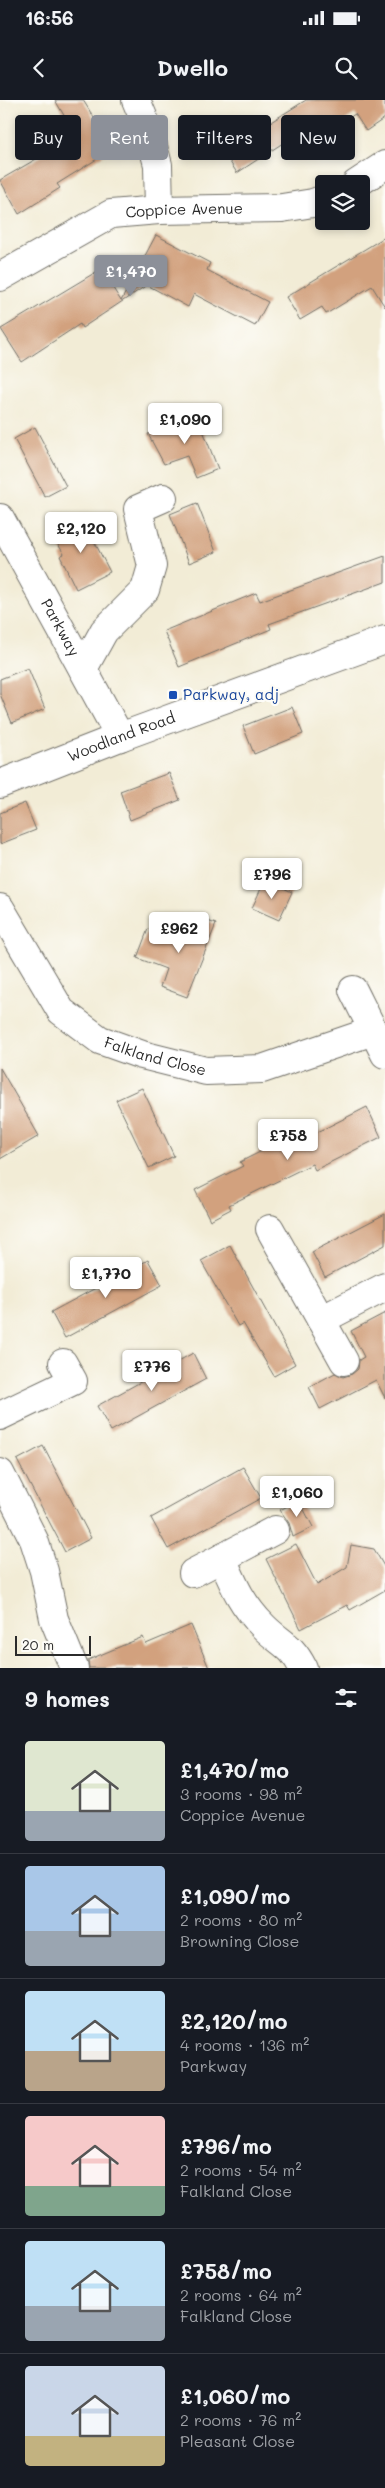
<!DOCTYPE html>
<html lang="en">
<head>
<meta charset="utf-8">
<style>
  body { margin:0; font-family:Mali,sans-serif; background:#242831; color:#f1f3f6; height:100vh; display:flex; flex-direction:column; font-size:19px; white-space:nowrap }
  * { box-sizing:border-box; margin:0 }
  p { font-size:16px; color:#9ea1a6 }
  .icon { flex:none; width:28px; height:28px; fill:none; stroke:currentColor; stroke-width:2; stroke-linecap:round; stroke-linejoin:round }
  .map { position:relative; height:1568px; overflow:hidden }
  .panel { display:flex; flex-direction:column; background:#171b24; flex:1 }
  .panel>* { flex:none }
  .top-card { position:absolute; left:15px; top:15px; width:355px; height:45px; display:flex; gap:10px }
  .fabs { position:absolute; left:315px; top:75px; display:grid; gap:10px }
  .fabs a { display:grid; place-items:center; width:55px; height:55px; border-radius:5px; background:#171b24; box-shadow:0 2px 8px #0003; font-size:25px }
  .scale { position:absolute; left:15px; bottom:12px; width:76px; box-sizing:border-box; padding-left:5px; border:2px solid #2b2b2b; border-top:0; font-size:14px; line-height:18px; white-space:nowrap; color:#2b2b2b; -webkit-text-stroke:4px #fdfcf7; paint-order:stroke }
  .price { position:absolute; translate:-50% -42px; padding:0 11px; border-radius:5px; background:#fff; color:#222; font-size:16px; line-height:32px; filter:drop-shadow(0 1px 2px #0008) }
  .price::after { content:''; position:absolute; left:50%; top:30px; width:15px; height:11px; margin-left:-8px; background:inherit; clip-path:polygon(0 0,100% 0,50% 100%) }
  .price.on { background:#8c9099; color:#fff }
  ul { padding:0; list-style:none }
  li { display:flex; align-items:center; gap:15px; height:125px; padding:0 25px }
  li+li { border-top:1px solid #363941 }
  li span { display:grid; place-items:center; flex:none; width:140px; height:100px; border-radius:5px; color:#555 }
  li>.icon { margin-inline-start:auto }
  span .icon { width:60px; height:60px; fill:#fffc; stroke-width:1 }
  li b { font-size:21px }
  h2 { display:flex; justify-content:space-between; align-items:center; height:60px; padding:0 25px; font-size:21px }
  .pill { padding:0 18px; border-radius:5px; background:#171b24; box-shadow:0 2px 8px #0003; font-size:18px; line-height:45px }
  .pill.on { background:#8c9099; color:#fff }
  .status { display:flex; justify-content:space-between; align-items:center; height:35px; padding:0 25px; background:#171b24; direction:ltr }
  .status svg { height:14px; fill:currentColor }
  header { display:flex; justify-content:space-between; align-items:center; height:65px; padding:0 25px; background:#171b24; font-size:22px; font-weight:700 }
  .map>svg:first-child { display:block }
  .building { fill:#d2a17e }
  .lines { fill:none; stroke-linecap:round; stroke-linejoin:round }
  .minor-casing { stroke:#716f67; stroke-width:30 }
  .minor { stroke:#fff; stroke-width:28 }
  .transit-dot { fill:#1a4fb4; stroke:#fdfcf7; stroke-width:2 }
  .labels { text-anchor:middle; stroke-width:4.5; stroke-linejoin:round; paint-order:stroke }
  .street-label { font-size:15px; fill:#2b2b2b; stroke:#fdfcf7 }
  .transit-label { font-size:15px; fill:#164399; stroke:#fdfcf7; text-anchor:start }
</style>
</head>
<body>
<div class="status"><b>16:56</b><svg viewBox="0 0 49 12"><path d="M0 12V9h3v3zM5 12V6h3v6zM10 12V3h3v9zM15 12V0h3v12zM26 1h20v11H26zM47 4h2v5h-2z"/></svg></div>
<header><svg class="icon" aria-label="back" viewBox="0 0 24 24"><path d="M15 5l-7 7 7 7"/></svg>Dwello<svg class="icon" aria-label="search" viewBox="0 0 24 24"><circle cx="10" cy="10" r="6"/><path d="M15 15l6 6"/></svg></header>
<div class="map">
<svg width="385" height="1568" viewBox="0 0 385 1568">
  <rect width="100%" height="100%" fill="#fdfcf7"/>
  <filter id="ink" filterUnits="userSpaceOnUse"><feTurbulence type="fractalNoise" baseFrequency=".02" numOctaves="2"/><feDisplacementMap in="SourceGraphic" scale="10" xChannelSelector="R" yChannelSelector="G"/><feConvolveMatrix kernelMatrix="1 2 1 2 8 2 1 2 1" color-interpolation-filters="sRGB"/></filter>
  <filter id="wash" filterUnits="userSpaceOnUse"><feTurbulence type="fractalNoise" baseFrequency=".0096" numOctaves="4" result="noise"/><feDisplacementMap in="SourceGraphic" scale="20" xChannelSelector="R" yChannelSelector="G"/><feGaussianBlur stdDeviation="1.12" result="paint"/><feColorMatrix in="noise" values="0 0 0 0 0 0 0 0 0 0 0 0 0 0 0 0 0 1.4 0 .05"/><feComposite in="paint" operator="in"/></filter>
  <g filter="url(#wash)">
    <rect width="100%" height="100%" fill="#f2ecd6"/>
    <g id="blocks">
      <g class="building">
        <path d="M55 0H83L113 49 57 84 60 88 19 114 0 80 76 36Z"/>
        <path d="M306 0H385V18L366 31 355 14 294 53 286 41 237 73 216 40 243 23 250 35Z"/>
        <path d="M156 135 210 163 207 170 268 202 255 226 194 194 188 207 147 185 82 228 80 224 22 262 1 229 101 169 121 201Z"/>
        <path d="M385 137V207L372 186 326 214 322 207 300 220 286 197Z"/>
        <path d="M197 315 218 369 196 378 187 356 164 364 148 334Z"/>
        <path d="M35 327 66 386 45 397 14 339Z"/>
        <path d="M197 403 216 452 189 463 170 414Z"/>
        <path d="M87 418 97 436 93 439 110 472 76 489 60 456 64 454 53 436Z"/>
        <path d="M385 456V482L269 524 271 529 179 567 164 531 256 493 260 501Z"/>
        <path d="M28 568 45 609 12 623 0 594V579Z"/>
        <path d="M292 607 303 634 254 654 243 626Z"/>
        <path d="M169 673 180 700 130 720 120 691Z"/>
        <path d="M25 703 36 730 0 744V713Z"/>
        <path d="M265 780 292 792 279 820 252 808Z"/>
        <path d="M188 814 216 824 187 897 160 887 166 869 137 858 148 829 178 841Z"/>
        <path d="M0 968 39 1036 0 1059Z"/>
        <path d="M142 988 174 1056 149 1068 116 1000Z"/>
        <path d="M367 1007 381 1037 315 1070 312 1064 229 1105 231 1109 210 1120 195 1090 243 1066 240 1062 296 1034 300 1041Z"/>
        <path d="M385 1114V1145L325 1177 312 1152Z"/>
        <path d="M230 1145 295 1264 274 1276 243 1223 238 1226 201 1161Z"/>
        <path d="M148 1160 162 1185 65 1238 51 1212Z"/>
        <path d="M385 1213V1298L376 1280 320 1309 309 1287 335 1273 343 1277 352 1274 358 1269 359 1260 364 1257 351 1231Z"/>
        <path d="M193 1253 206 1279 111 1331 97 1306Z"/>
        <path d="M43 1346 91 1438 65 1452 17 1360Z"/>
        <path d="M243 1367 261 1398 168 1449 151 1418Z"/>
        <path d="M299 1400 313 1427 293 1437 289 1423 280 1410Z"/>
        <path d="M296 1444 317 1485 347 1467 351 1445 374 1449 385 1468V1490L350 1510 347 1505 301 1529 266 1459Z"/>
        <path d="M191 1525 209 1568H89L88 1560 143 1537 146 1544Z"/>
      </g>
    </g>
  </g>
  <g filter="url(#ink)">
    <use href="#blocks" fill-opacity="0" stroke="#716f67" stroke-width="1"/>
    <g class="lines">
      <defs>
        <g id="minor">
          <path d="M136 0 149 31 158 65 159 110"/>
          <path d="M356 84 385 65"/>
          <path id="s1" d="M0 177 111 114 159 110 282 108 313 103 324 99"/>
          <path id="s2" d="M0 418 120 637"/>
          <path d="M83 569 104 531 145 490 152 466 138 409 163 398"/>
          <path id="s3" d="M0 684 120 637 385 540"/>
          <path id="s4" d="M0 808 61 911 100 940 142 955 206 971 262 969 373 931"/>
          <path d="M353 890 385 954"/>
          <path d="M270 1129 321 1220 385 1187"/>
          <path d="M321 1220 344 1261"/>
          <path d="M0 1316 73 1281 63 1263"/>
          <path d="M0 1373 34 1440 44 1471 54 1519 74 1568"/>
          <path d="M275 1430 222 1458C234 1486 242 1505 264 1527 281 1544 291 1544 303 1568"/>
          <path d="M193 1473 222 1458"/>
        </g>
      </defs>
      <use href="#minor" class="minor-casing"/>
      <use href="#minor" class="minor"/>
    </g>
  </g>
  <rect class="transit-dot" x="168" y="590" width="10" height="10" rx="2.5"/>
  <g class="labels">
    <g class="street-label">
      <text dy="5" stroke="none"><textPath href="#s1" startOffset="201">Coppice Avenue</textPath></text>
      <text dy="5" stroke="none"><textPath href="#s2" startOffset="125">Parkway</textPath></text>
      <text dy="5" stroke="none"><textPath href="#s3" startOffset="130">Woodland Road</textPath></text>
      <text dy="5" stroke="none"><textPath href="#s4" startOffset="226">Falkland Close</textPath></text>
    </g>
    <g class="transit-label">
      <text x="183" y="600">Parkway, adj</text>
    </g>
  </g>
</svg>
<div class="fabs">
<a><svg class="icon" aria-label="layers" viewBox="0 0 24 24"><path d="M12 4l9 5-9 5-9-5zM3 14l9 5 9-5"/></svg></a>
</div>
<div class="scale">20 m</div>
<b class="price on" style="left:131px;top:197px">£1,470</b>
<b class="price" style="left:185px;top:345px">£1,090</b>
<b class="price" style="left:81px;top:454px">£2,120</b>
<b class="price" style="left:272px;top:800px">£796</b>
<b class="price" style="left:179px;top:854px">£962</b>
<b class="price" style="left:288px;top:1061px">£758</b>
<b class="price" style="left:106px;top:1199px">£1,770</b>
<b class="price" style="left:152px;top:1292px">£776</b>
<b class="price" style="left:297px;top:1418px">£1,060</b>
<div class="top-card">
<a class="pill">Buy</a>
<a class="pill on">Rent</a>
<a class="pill">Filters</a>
<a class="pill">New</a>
</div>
</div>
<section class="panel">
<h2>9 homes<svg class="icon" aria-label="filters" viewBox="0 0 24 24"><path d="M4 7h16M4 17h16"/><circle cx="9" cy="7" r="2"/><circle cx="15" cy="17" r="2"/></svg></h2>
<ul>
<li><span style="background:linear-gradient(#dfe7d0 70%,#9aa5b1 0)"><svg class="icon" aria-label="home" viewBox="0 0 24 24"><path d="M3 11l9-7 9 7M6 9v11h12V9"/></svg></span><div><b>£1,470/mo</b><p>3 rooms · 98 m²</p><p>Coppice Avenue</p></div></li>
<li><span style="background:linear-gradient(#a9c7e8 65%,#9aa5b1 0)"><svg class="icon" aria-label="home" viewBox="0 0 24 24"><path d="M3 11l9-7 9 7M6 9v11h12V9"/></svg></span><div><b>£1,090/mo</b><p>2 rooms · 80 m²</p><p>Browning Close</p></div></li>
<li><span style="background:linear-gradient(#bfe0f5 60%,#b9a48a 0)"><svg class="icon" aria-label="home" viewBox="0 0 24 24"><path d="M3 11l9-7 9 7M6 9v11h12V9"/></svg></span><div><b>£2,120/mo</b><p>4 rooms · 136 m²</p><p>Parkway</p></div></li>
<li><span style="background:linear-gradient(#f6c9c9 70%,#7fa58c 0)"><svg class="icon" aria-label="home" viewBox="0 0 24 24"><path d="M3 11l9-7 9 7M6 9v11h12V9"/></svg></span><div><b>£796/mo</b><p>2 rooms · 54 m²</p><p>Falkland Close</p></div></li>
<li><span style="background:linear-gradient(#bfe0f5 65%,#9aa5b1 0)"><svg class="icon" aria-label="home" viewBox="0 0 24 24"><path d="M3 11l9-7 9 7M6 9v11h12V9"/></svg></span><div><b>£758/mo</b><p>2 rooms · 64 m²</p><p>Falkland Close</p></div></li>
<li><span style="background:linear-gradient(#c9d6e8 70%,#c2b280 0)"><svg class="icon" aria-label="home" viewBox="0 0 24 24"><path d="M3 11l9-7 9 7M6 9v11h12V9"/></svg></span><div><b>£1,060/mo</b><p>2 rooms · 76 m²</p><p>Pleasant Close</p></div></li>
</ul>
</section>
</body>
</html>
